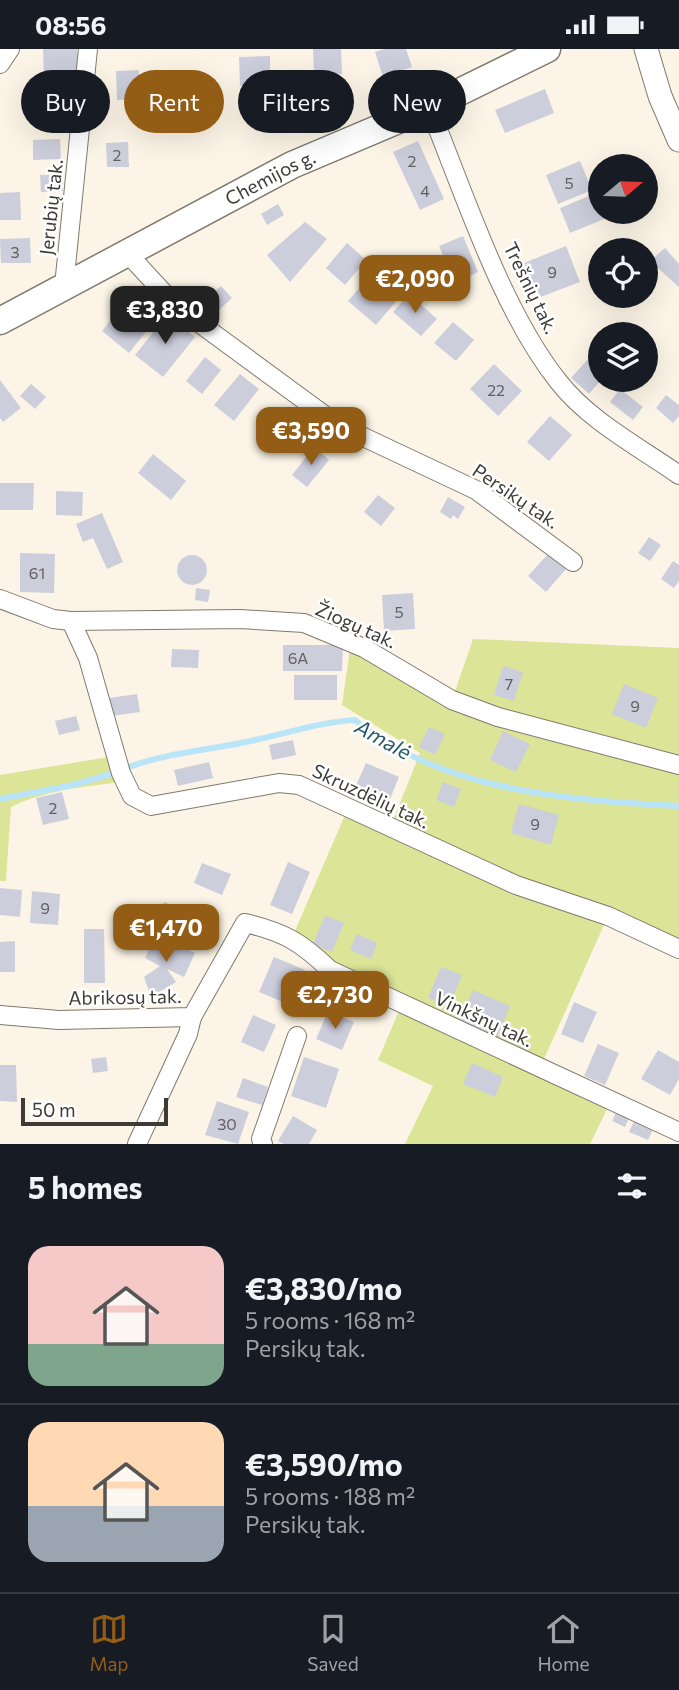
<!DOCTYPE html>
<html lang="en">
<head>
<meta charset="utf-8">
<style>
  body { margin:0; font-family:Commissioner,sans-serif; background:#242831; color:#f1f3f6; height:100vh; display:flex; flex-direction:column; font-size:26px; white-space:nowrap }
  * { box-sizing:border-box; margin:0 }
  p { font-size:23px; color:#9ea1a6 }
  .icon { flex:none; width:38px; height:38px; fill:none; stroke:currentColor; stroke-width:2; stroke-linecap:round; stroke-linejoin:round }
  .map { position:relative; height:1095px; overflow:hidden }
  .details { display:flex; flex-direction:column; background:#171b24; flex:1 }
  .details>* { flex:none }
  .hud { position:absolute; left:21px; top:21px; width:637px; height:63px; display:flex; gap:14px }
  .needle { width:46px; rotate:71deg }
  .controls { position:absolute; left:588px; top:105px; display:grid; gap:14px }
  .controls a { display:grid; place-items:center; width:70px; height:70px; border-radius:50%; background:#171b24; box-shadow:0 7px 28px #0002; font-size:35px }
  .scale { position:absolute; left:21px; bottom:18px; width:147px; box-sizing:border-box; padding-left:7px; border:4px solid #3e3b36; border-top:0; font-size:19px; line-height:24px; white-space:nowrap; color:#3e3b36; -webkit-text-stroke:5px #fff; paint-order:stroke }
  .price { position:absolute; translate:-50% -60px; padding:0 16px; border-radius:14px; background:#945d16; color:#fff; font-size:23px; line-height:46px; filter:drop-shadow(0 2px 4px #0008) }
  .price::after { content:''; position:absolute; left:50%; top:42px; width:21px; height:16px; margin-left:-10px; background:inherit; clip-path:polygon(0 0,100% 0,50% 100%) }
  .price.on { background:#222; color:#fff }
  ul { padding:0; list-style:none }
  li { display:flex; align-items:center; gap:21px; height:175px; padding:0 28px }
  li+li { border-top:2px solid #363941 }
  li span { display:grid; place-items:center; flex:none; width:196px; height:140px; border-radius:21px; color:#555 }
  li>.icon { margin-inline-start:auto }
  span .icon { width:84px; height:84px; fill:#fffc; stroke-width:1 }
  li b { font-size:30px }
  h2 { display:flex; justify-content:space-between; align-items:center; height:84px; padding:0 28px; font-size:30px }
  .tag { padding:0 24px; border-radius:32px; background:#171b24; box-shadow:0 7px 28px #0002; font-size:24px; line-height:63px }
  .tag.on { background:#945d16; color:#fff }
  .status { display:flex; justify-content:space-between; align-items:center; height:49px; padding:0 35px; background:#171b24; direction:ltr }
  .status svg { height:19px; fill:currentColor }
  .dock { display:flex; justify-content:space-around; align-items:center; height:98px; border-top:2px solid #363941; background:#171b24; font-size:19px; color:#9ea1a6 }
  .dock a { display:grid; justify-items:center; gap:4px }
  .dock .on { color:#945d16 }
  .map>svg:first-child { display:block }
  .green { fill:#dbe497 }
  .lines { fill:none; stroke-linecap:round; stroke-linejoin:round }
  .stream { stroke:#bae4f8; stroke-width:6 }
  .building { fill:#cdcedc }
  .minor-casing { stroke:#80796d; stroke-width:20 }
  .tertiary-casing { stroke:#80796d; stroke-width:25 }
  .secondary-casing { stroke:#80796d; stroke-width:29 }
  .minor { stroke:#fff; stroke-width:18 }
  .tertiary { stroke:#fff; stroke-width:23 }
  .secondary { stroke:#fff; stroke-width:26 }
  .labels { text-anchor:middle; stroke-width:5; stroke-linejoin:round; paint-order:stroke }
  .number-label { font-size:16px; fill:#626060 }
  .street-label { font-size:19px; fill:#3e3b36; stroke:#fff }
  .water-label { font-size:21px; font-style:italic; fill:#26586d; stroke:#fff }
</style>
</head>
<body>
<div class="status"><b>08:56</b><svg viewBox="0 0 49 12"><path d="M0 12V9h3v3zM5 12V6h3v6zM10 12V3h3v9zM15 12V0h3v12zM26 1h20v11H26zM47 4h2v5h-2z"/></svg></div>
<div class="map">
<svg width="679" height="1095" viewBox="0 0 679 1095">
  <rect width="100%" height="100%" fill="#fcf5e7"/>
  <g class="green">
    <path d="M473 590 679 599V900L608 867 540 1019 611 1052 590 1095H405L433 1037 378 1011 402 955 330 921 295 882 348 759 390 779 420 704 342 656 351 593 452 651Z"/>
    <path d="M109 708 121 733C82 738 46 741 11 758L6 832H0V726Z"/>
  </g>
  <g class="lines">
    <g class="stream">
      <path d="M129 718C170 703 213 701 255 691 289 684 320 673 355 671 442 743 571 751 679 757"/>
      <path d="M0 750 73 736 118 723"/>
    </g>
  </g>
  <g class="building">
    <path d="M43 0H77L78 28 44 29Z"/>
    <path d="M313 0H341L342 25 314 26Z"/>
    <path d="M384 0H406L412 18 383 28 375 3Z"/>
    <path d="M270 7V36L240 37 239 8Z"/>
    <path d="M139 21V50L117 51 116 22Z"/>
    <path d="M58 36H76V52H59Z"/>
    <path d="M545 40 554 64 505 84 495 61Z"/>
    <path d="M298 55 301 71 283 75 279 59Z"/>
    <path d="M266 56 268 75 254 76 252 58Z"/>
    <path d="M71 58V75H56L55 59Z"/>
    <path d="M60 90 61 110 33 111V91Z"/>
    <path d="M418 92 444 150 420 161 393 103Z"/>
    <path d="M128 93 129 118H107L106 94Z"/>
    <path d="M580 112 592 141 558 155 546 126Z"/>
    <path d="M40 126H62L63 142 41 143Z"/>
    <path d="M20 143 21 171H0V144Z"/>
    <path d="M594 145 604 170 570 184 560 159Z"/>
    <path d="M278 155 284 166 267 176 261 165Z"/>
    <path d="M305 173 327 190 290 233 267 206Z"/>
    <path d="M463 187 478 223 455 234 439 197Z"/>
    <path d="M30 189 31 214H1L0 190Z"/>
    <path d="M347 194 366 211 345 236 326 219Z"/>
    <path d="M566 197 580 233 538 249 524 214Z"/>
    <path d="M665 199 679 215V238L650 212Z"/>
    <path d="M371 226 398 250 376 276 348 252Z"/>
    <path d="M221 237 232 249 219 261 208 249Z"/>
    <path d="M409 245 437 270 421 287 393 263Z"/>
    <path d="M130 247 157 269 129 304 102 282Z"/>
    <path d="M167 266 195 288 163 328 135 306Z"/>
    <path d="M453 273 474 291 456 312 434 294Z"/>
    <path d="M205 308 221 321 202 345 186 332Z"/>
    <path d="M588 310 600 321V332L589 345 571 329Z"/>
    <path d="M494 315 522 342 498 367 470 340Z"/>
    <path d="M240 325 259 340 234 372 214 356Z"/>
    <path d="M0 331 21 359 3 373 0 369Z"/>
    <path d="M31 335 46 348 35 360 20 347Z"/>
    <path d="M620 340 643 358 633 371 610 353Z"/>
    <path d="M666 346 679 356V367L673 374 656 359Z"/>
    <path d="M550 367 572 386 549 412 527 393Z"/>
    <path d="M314 398 329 411 307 438 292 426Z"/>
    <path d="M153 405 186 432 171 451 138 424Z"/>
    <path d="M0 434H34L33 461H0Z"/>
    <path d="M56 442 83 443 82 467 56 466Z"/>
    <path d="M378 446 395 459 381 477 364 463Z"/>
    <path d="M448 448 465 458 458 470 453 466 451 470 440 463Z"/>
    <path d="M102 464 123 513 107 520 93 489 83 493 76 475Z"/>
    <path d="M649 488 661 496 650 512 638 504Z"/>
    <path d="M20 504 55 505 54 544 20 543Z"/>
    <path d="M548 505 566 520 546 543 528 527Z"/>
    <circle cx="192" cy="521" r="15"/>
    <path d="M673 512 679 516V532L674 539 661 530Z"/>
    <path d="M196 539 210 541 208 553 195 551Z"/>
    <path d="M413 544 415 580 384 582 382 546Z"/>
    <path d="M283 596H343L342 622H283Z"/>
    <path d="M172 600 199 601 198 619 171 618Z"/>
    <path d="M503 617 523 623 514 652 494 646Z"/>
    <rect x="294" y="626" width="43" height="25"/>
    <path d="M624 635 658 649 646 679 612 665Z"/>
    <path d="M137 645 140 663 112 667 109 649Z"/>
    <path d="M76 667 80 681 59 686 55 672Z"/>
    <path d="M429 678 445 685 435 706 419 698Z"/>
    <path d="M503 682 530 695 516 723 490 711Z"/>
    <path d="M293 691 296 706 272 711 269 696Z"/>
    <path d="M209 713 213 729 178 737 174 721Z"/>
    <path d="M366 714 399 728 388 755 354 741Z"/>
    <path d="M443 733 461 740 454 758 436 751Z"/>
    <path d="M62 743 69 770 43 776 36 749Z"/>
    <path d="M519 755 559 766 551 796 511 784Z"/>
    <path d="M288 813 310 823 292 865 270 856Z"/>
    <path d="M202 814 231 825 222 846 194 834Z"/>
    <path d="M0 839 22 841 20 868 0 866Z"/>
    <path d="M32 842 60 845 58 876 30 874Z"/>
    <path d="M164 853 179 859 172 876 157 869Z"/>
    <path d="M325 866 344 874 332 903 313 895Z"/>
    <path d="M84 880H104L105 934H84Z"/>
    <path d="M357 885 377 894 371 910 350 901Z"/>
    <path d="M156 886 195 904 184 928 167 920 176 933 151 948 144 928 160 917 145 909Z"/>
    <path d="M15 892V923H0V893Z"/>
    <path d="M274 908 305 921 290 956 259 943Z"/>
    <path d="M441 918 462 926 449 958 428 949Z"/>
    <path d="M473 941 510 957 495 993 458 977Z"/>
    <path d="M574 953 597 963 583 994 561 985Z"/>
    <path d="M328 962 354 973 342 1001 316 990Z"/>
    <path d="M253 966 276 976 264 1003 241 993Z"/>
    <path d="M598 995 619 1004 605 1036 584 1027Z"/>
    <path d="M658 1001 679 1013V1030L670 1046 641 1030Z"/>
    <path d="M106 1008 108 1022 93 1024 91 1010Z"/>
    <path d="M304 1008 339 1020 326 1059 291 1047Z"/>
    <path d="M472 1014 503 1028 495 1048 463 1035Z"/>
    <path d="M0 1016H16L17 1053 0 1052Z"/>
    <path d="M243 1029 268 1038 262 1056 236 1048Z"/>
    <path d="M217 1052 249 1063 238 1095 205 1086Z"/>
    <path d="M616 1064 629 1069 625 1078 612 1072Z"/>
    <path d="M293 1067 317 1081 309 1095H284L278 1092Z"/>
    <path d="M634 1072 653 1080 648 1091 629 1083Z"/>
  </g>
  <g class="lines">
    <defs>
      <g id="minor">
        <path d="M0 15 10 0"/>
        <path d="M429 58C464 143 501 260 558 332 588 371 639 398 679 426"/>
        <path d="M127 204 176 257 338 376 476 441 573 513"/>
        <path d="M64 237 88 0"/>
        <path d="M0 550 53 570 71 572 240 570 304 574 364 599 452 651 498 668 679 716"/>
        <path d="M71 572 88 609 121 724 132 747 151 757 279 734 299 736 516 836 608 867 679 900"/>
        <path d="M0 966 59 971 192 968 245 874C284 883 301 893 330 921L679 1083"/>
        <path d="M137 1095 188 985 192 968"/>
        <path d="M263 1095 261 1090 297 987"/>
      </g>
      <path id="tertiary" d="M646 0 660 47 679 91"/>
      <g id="secondary">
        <path id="s1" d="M0 272 292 116 429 58 547 0"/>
      </g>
    </defs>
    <use href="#minor" class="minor-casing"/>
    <use href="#tertiary" class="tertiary-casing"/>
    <use href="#secondary" class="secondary-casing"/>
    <use href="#minor" class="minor"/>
    <use href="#tertiary" class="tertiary"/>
    <use href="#secondary" class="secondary"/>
  </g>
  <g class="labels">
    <g class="number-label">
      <text x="117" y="112">2</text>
      <text x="412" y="118">2</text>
      <text x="569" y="140">5</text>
      <text x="425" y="148">4</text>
      <text x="15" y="209">3</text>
      <text x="552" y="229">9</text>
      <text x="496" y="347">22</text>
      <text x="37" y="530">61</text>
      <text x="399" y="569">5</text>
      <text x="298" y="615">6A</text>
      <text x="509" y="641">7</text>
      <text x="635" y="663">9</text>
      <text x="53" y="765">2</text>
      <text x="535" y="781">9</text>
      <text x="45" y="865">9</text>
      <text x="227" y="1081">30</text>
    </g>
    <g class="street-label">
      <text dy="7" stroke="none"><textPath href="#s1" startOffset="306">Chemijos g.</textPath></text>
      <text transform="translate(51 158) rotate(-84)" y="7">Jerubių tak.</text>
      <text transform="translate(531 239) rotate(64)" y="7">Trešnių tak.</text>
      <text transform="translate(516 447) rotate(34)" y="7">Persikų tak.</text>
      <text transform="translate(356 576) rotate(24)" y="7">Žiogų tak.</text>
      <text transform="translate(371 747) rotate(25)" y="7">Skruzdėlių tak.</text>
      <text transform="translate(125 948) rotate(-1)" y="7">Abrikosų tak.</text>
      <text transform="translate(484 970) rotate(25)" y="7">Vinkšnų tak.</text>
    </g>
    <g class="water-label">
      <text transform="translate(383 691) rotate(29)" y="7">Amalė</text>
    </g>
  </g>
</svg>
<div class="controls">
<a><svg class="needle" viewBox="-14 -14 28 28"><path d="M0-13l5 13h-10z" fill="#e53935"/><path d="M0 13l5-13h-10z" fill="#9ea1a6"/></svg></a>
<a><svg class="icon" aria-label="locate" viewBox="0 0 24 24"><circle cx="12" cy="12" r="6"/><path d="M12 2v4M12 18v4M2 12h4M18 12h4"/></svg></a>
<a><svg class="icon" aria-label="layers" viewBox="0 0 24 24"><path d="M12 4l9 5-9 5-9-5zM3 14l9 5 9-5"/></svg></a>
</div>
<div class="scale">50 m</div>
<b class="price" style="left:415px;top:266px">€2,090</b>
<b class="price on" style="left:165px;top:297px">€3,830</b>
<b class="price" style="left:311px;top:418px">€3,590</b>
<b class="price" style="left:166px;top:915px">€1,470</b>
<b class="price" style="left:335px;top:982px">€2,730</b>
<div class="hud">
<a class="tag">Buy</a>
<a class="tag on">Rent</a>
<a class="tag">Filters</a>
<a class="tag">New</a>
</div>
</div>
<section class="details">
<h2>5 homes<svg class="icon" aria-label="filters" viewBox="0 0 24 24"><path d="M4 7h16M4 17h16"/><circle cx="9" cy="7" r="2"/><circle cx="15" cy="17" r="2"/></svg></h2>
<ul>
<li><span style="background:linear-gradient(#f6c9c9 70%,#7fa58c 0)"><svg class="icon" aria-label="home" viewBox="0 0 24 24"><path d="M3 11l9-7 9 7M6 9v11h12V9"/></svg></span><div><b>€3,830/mo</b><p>5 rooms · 168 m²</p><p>Persikų tak.</p></div></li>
<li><span style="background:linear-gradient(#ffd9b3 60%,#9aa5b1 0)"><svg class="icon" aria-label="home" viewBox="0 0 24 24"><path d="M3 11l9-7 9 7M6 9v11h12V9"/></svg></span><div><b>€3,590/mo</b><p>5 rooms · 188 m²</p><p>Persikų tak.</p></div></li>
</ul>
</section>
<nav class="dock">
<a class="on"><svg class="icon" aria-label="map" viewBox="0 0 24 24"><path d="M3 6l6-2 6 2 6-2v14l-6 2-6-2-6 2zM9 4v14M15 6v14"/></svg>Map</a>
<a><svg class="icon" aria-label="saved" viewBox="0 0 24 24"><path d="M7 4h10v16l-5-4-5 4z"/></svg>Saved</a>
<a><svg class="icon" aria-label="home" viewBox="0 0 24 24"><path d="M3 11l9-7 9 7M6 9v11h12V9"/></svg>Home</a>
</nav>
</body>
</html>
